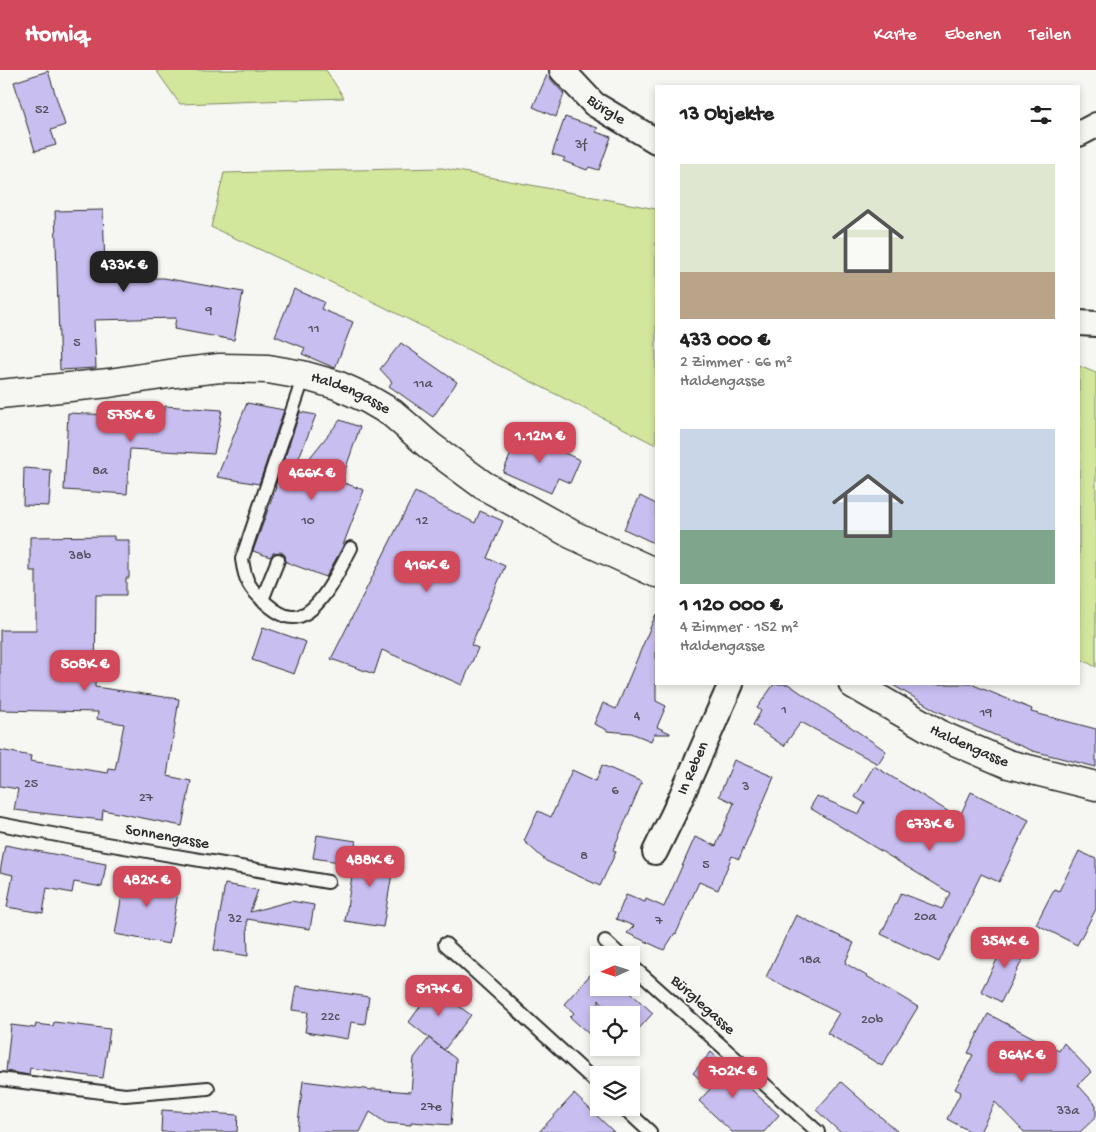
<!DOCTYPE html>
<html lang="de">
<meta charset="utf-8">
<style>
body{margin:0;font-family:"Gochi Hand",sans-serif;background:#f6f6f6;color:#222;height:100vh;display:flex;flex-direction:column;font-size:19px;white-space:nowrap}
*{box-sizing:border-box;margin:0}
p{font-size:16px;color:#767676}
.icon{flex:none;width:28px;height:28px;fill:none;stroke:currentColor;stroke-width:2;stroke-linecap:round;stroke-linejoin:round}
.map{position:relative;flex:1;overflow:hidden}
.details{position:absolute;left:655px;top:15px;width:425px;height:600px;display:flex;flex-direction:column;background:#fff;border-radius:0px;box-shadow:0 2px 8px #0003}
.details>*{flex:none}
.needle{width:32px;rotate:267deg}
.tools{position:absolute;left:590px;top:876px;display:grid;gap:10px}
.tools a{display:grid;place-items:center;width:50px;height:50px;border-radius:0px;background:#fff;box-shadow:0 2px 8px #0003;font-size:25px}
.price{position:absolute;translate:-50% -42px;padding:0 11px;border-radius:10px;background:#d1495b;color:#fff;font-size:16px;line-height:32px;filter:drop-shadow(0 1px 2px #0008)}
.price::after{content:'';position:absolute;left:50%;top:30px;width:15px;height:11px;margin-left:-8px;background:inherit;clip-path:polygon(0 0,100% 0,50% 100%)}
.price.on{background:#222;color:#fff}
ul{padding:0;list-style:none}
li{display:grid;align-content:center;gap:10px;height:265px;padding:0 25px}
li span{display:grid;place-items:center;height:155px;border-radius:0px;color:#555}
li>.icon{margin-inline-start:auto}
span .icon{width:90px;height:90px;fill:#fffc;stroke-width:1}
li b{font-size:21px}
h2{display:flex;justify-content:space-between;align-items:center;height:60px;padding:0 25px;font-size:21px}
header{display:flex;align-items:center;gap:30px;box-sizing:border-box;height:70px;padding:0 25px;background:#d1495b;color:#fff}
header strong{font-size:24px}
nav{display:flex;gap:28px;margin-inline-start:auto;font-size:18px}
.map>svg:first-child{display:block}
.green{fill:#d3e79c;stroke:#7f8964}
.building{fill:#c9bef0;stroke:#2b2b2b}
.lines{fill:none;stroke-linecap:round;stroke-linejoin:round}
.service-casing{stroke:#2b2b2b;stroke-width:16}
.minor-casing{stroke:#2b2b2b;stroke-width:28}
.tertiary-casing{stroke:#2b2b2b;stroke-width:31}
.service{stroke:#f6f6f2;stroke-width:12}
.minor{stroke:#f6f6f2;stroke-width:24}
.tertiary{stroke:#f6f6f2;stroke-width:28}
.labels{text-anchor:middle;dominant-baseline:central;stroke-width:4;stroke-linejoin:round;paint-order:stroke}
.number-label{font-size:14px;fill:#52505c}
.street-label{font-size:16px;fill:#2b2b2b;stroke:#f6f6f2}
</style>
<header>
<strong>Homiq</strong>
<nav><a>Karte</a><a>Ebenen</a><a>Teilen</a></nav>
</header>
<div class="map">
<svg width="1096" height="1062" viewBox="0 0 1096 1062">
<rect width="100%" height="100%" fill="#f6f6f2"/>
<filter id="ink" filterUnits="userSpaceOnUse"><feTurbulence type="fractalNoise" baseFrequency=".02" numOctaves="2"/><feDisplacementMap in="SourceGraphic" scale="10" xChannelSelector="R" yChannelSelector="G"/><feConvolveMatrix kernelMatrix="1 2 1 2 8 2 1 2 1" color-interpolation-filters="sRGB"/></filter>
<g filter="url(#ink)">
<path class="green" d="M156,0h170l18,28 -164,6z
M442,98l214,41v236l-278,-141 -167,-77 13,-54z
M1079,296l17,7v294l-17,-9z"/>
<path class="building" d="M48,1l17,54 -14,5 5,15 -21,6 -21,-69z
M547,5l17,19 -8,23 -23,-10z
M565,47l33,11 -2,4 15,5 -12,33 -10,-3 -2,3 -24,-9 2,-3 -13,-4z
M103,140l2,56 44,-1 1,13h14l79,14 -9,48 -60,-11 2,-11 -82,2 2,48 -36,2 -5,-159z
M294,219l30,13 -3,7 32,13 -18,46 -33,-14 3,-6 -30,-12z
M401,273l56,39 -24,35 -44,-31 3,-4 -12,-13z
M247,333l37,7 -25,74 -42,-7z
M165,336l57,4 -8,44 -84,-5 -3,45 -63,-4 4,-77 62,3 1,-7 34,2z
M300,342l16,3 -28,70 52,-65 20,7 -19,55 23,8 -22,58 -16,29 -40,-15 -1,-7 -4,-3 -8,1 -3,4 -17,-6 23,-64h-1z
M520,363l60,27 -10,23 -12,-5 -7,15 -48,-21z
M24,398l27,2 -2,36 -26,-1z
M415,422l60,31 5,-12 23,10 -16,37 18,8 -34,79 7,3 -16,37 -80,-35 -8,24 -43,-15z
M640,426l16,8v40l-32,-15z
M114,466v4h15v38h-3v17h-30l-1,92 84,12 -12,77 24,5 -9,45 -79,-16 -1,10 -88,-10 4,-21 -18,-3v-36l31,6 -1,5 78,12 1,-4 6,1 9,-46 -27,-5 1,-7 -98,-2v-80h36v-59h-6v-34z
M656,544v87l10,5 -9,21 13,6v1h-16l-3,7 -20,-8 -24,-2v-1l-13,-6 9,-21 13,6z
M263,557l43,15 -12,32 -42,-14z
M774,614h14l98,67 -8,13 -77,-42 -17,24 -31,-21 8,-14 -4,-3z
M891,614h80l61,25 -1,3 65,17v38l-63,-16 -96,-40z
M734,690l40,17 -35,82 -7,-3 -14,34 -19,-8 -23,52 -1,-1 -11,17 -37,-17 7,-7 -18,-7 10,-24 19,7 1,-3 18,8 31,-70 21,9 18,-43 -15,-7z
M602,695l40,17 -29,68 3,2 -16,34 -54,-25 -22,-20 14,-30 13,6 21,-47 24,11z
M874,696l85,52 12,-26 58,28 -30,62 -18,-8 -42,88 -58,-28 20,-41 41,16 8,-16 -140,-85 7,-12 42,18 6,-11 -10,-6z
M317,765l39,6 -4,23 -39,-6z
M5,775l101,19 -4,23 -28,-5 -2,11 -25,-5 -4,25 -36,-6 6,-32 -13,-3z
M356,780l39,6 -12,71 -38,-6z
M1079,781l17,8v50l-19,36 -41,-21 18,-35 5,2z
M126,802l54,10 -11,62 -54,-10z
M225,814l33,6 -8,22 41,-11 23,4 -4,24 -63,-10 1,37 -34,-6z
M796,845l58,28 -9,20 73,44 -36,59 -55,-33 12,-20 -73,-36z
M1009,866l20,11 -28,55 -20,-11z
M599,895v23h26l28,25 -18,20 -4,-4v-14h-15l-17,-15v43l-29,-26 4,-4 -10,-9z
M434,913l21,17 -2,2 18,13 -27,35 -35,-28 13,-18 -2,-2z
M296,916l73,11 -4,27 -14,-2 -3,17 -43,-7 3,-20 -16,-2z
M988,944l71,37 5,-8 27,29 -13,13 18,20v12l-16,15h-56l-29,-30 -15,30h-9l-24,-13 14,-27 -6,-3 18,-34 -5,-2z
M54,952l56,7 -7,49 -73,-10 -1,7 -23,-4 5,-46 24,3 1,-4 17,2z
M429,968l27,21 -5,66 -40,-3v3l-25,-2 -16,-11 -10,20h-63l6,-51 69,9v-1l39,3 3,-34z
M711,982l68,63 -15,17h-32l-33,-31 11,-12 -17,-16z
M841,1012l57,50h-58l-24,-22z
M574,1024l40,38h-75z
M162,1040l76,5 -1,17h-76z"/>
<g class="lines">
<defs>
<path id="service" d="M304,306l-62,183c3,23 8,30 25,45 7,6 18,14 27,13 25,-1 46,-49 57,-69
M262,530l16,-40
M0,754l83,16 245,42
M605,871l15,14
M445,874l154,141
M631,895l187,167
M0,1009l125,16 83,-7
M624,1038l26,24"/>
<g id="minor">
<path id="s1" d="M562,0l32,34 62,37"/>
<path d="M1079,64l17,-9"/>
<path d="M1079,253l17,1"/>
<path id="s2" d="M655,782l19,-39 57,-129"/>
</g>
<g id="tertiary">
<path id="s3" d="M0,324l109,-11 66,-10 45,-5 48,1 34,6 35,10 31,14 24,14 38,33 53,39 90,50 83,38"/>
<path id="s4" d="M853,614l90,52 65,28 88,22"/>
</g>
</defs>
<use href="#service" class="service-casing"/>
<use href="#minor" class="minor-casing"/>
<use href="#tertiary" class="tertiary-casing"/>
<use href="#service" class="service"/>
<use href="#minor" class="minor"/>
<use href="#tertiary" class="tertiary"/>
</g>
</g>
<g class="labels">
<g class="number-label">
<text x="42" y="40">52</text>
<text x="581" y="75">3f</text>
<text x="209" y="241">9</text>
<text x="314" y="259">11</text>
<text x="77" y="273">5</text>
<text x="423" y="314">11a</text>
<text x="100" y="401">8a</text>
<text x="308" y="451">10</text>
<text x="422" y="451">12</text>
<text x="80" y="486">38b</text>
<text x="784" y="640">1</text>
<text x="986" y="643">19</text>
<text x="637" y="646">4</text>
<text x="31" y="714">25</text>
<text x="746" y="717">3</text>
<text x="615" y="721">6</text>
<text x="146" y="728">27</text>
<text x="584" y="786">8</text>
<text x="706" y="795">5</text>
<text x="925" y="847">20a</text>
<text x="235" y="849">32</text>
<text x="659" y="851">7</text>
<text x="810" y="890">18a</text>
<text x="330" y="947">22c</text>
<text x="872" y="950">20b</text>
<text x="431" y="1037">27e</text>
<text x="1068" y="1041">33a</text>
</g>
<g class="street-label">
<text stroke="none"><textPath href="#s1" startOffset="60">Bürgle</textPath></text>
<text stroke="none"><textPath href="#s3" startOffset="356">Haldengasse</textPath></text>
<text stroke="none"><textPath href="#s4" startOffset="132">Haldengasse</textPath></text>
<text stroke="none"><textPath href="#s2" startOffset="92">In Reben</textPath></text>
<text transform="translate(167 768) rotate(10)">Sonnengasse</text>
<text transform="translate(702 936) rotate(42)">Bürglegasse</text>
</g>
</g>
</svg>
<div class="tools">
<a><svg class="needle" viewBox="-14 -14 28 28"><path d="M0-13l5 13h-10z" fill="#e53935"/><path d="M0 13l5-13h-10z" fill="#767676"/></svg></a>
<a><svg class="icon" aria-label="locate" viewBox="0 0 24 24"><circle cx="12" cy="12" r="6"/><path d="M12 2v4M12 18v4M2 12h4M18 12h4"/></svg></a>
<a><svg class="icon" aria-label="layers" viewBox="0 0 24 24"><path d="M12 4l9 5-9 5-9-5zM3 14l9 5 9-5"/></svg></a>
</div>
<b class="price on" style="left:124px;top:223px">433K €</b>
<b class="price" style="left:131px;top:373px">575K €</b>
<b class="price" style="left:540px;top:394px">1.12M €</b>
<b class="price" style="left:312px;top:431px">466K €</b>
<b class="price" style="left:427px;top:523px">416K €</b>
<b class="price" style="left:85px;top:622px">508K €</b>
<b class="price" style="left:930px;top:782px">673K €</b>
<b class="price" style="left:370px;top:818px">488K €</b>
<b class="price" style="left:147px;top:838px">482K €</b>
<b class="price" style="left:1005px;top:899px">354K €</b>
<b class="price" style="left:439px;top:947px">517K €</b>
<b class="price" style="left:1022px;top:1013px">864K €</b>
<b class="price" style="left:733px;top:1029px">702K €</b>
<section class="details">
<h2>13 Objekte<svg class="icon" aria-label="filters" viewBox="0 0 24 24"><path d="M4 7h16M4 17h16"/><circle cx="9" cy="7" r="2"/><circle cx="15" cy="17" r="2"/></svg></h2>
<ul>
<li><span style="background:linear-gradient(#dfe7d0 70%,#b9a48a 0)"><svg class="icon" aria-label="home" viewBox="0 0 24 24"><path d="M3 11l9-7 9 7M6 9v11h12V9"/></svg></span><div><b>433 000 €</b><p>2 Zimmer · 66 m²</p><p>Haldengasse</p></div></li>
<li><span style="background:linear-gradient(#c9d6e8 65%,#7fa58c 0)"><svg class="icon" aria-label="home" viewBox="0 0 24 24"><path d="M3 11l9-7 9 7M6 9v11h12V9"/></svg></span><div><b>1 120 000 €</b><p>4 Zimmer · 152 m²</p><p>Haldengasse</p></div></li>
</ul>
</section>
</div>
